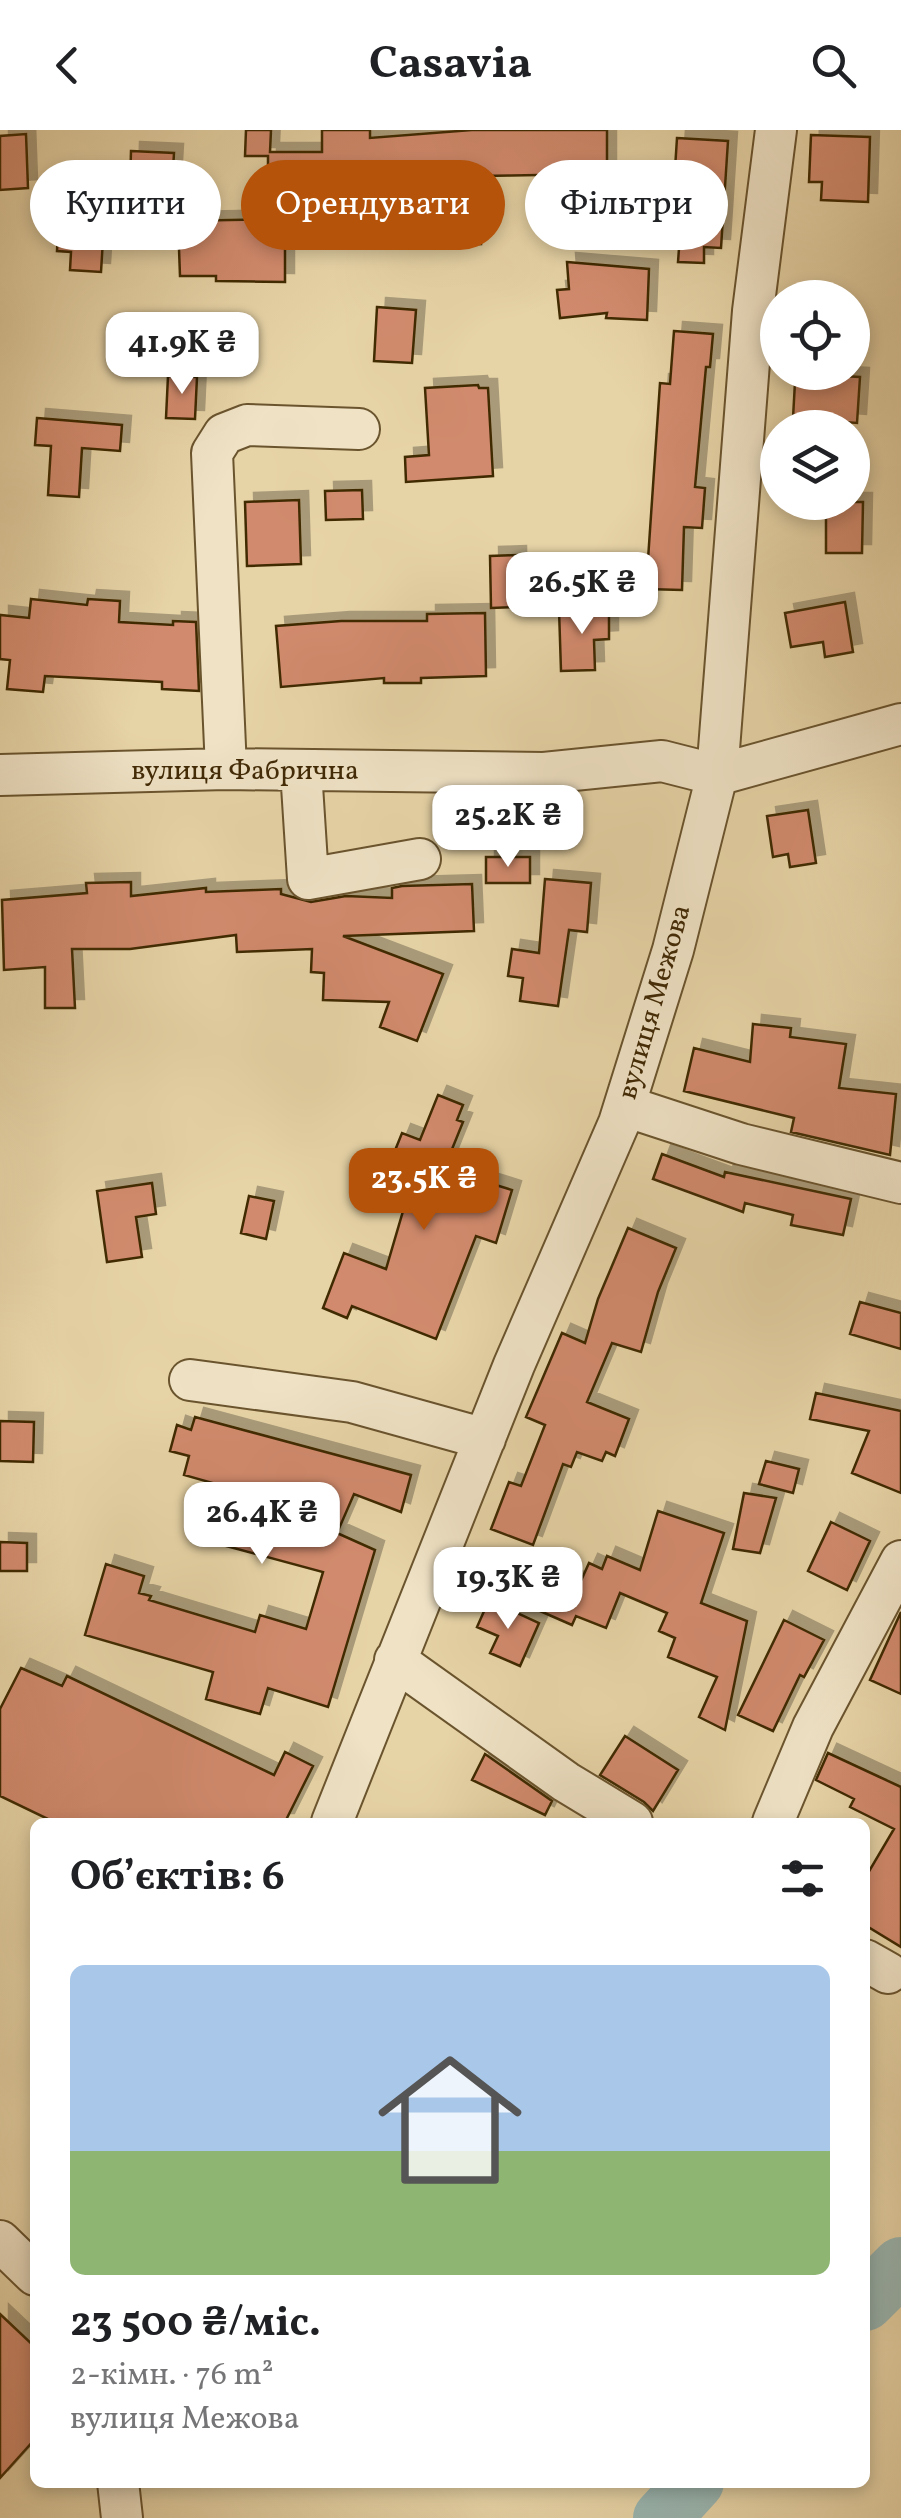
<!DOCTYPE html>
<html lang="uk">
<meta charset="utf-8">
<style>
body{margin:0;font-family:Vollkorn,serif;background:#f2f2f2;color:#202124;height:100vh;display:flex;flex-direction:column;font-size:38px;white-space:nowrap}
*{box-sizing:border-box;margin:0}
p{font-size:32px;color:#757577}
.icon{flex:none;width:55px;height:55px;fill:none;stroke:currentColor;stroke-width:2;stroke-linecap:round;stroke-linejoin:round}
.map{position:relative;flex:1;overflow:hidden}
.drawer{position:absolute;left:30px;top:1688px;width:840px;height:670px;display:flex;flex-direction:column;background:#fff;border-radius:15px;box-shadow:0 5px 15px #0003}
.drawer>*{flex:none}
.guide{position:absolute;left:30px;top:30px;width:842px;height:90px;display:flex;gap:20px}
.tools{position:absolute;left:760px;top:150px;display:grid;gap:20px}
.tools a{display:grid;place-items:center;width:110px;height:110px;border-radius:50%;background:#fff;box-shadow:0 5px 15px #0003;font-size:50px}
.price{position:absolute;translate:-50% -85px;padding:0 22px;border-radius:20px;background:#fff;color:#222;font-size:32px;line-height:65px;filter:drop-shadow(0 2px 5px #0008)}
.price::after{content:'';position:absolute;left:50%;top:60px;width:30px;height:22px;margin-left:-15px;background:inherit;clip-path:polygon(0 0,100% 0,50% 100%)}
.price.selected{background:#b45309;color:#fff}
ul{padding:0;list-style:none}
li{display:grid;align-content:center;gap:20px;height:530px;padding:0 40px}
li+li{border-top:2px solid #e0e0e0}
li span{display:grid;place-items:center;height:310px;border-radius:15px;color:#555}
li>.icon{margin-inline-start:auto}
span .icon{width:180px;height:180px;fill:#fffc;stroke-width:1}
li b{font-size:42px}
h2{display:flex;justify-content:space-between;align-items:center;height:120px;padding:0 40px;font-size:42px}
.pill{padding:0 35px;border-radius:45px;background:#fff;box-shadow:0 5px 15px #0003;font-size:35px;line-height:90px}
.pill.selected{background:#b45309;color:#fff}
header{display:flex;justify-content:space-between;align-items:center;height:130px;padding:0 40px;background:#fff;font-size:45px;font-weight:700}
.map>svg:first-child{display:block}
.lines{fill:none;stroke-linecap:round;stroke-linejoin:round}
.river{stroke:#9ab6b1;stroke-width:58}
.building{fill:#d18a6d;stroke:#412a06;stroke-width:2.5;filter:url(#shadow)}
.minor-casing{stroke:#6a542e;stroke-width:44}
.minor{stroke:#efe2c5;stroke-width:40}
.labels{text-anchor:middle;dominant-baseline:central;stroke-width:8;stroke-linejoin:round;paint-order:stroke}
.street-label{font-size:28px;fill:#412a06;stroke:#efe2c5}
</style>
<header><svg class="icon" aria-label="back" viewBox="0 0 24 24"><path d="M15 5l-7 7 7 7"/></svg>Casavia<svg class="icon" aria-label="search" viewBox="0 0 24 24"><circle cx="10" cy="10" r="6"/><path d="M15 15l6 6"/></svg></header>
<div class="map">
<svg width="901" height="2388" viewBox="0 0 901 2388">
<defs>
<filter id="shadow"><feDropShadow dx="9" dy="-9" stdDeviation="0" flood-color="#0004"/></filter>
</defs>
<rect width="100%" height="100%" fill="#e6d3a6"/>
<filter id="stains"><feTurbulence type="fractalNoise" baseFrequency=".002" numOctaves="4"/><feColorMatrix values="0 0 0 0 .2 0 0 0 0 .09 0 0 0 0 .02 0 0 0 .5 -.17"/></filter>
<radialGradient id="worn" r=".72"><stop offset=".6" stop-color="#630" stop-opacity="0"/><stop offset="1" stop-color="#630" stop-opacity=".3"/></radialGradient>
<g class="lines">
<path class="river" d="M865,2172l36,-36
M662,2388l33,-36"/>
</g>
<path class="building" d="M246,0h25l-1,22h52v-22h48v8l102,-8h135v39l-14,1v4l-111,2 2,21 -5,1 2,46 -27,1 -2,-45 -21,1 -1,-17 -61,5v15h-101v-48h-23z
M26,4l2,54 -28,2v-54z
M811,5l59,2 -2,65 -47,-2 1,-18h-13z
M677,8l51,3 -7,107 -17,-1v16l-26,-1 7,-93h-10z
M131,21l43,2 -2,34 -42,-1z
M60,58l46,3 -5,81 -31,-2 1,-18 -14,-1z
M285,89v63l-69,-1v-5h-36l-2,-55z
M567,132l82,7 -2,51 -41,-2 1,-5 -47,5 -3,-28 12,-1z
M377,177l39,3 -4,53 -38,-2z
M674,201l39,3 -3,33h-4l-11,120 10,1 -3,40 -18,-1 -2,63 -36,-1 14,-206 10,1z
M821,245l39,2 -3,46 -64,-5 2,-36 26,2z
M168,246l29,1 -2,42 -29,-1z
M478,255l1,3h9l5,88 -87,6 -1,-25 24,-2 -4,-67z
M37,288l85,7 -2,26 -38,-3 -3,49 -31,-2 3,-49 -16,-1z
M362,360l1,29 -37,1 -1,-29z
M299,370l2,64 -54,2 -2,-64z
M826,372h37l-1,51h-36z
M517,425l1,52 -27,1 -1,-52z
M31,469l56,6 1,-6 32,2 -1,21 54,3v-4l23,1 3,69 -37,-2v-7l-117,-6 -2,16 -36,-3 3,-29 -10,-1v-44l29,3z
M845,472l8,50 -28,5 -2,-15 -32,5 -6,-34z
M609,478v31l-15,1 1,30 -34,1 -2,-62z
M485,483l1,63 -65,2v5h-37v-5l-103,9 -5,-61 65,-5h86v-7z
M808,680l8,53 -26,4 -2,-13 -15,3 -6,-41z
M486,727h44v26h-44z
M545,749l46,4 -4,49 -18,-2 -11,76 -38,-5 3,-23 -15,-2 4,-27 27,4z
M131,752v14l75,-8v4l75,-3v5l30,8 35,-6 46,2v-10l10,-2 70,-2 2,47 -131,5 100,38 -26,67 -37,-14 9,-25 -66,-2 1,-27 -13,-1 1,-23 -75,3 -1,-17 -106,14h-58l3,59h-30v-41l-41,3 -2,-70 85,-7 -1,-10z
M753,894l38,4 -1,9 56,7 -7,44 57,6 -6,61 -99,-23 3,-14 -110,-27 10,-43 56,14z
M438,965l25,10 -6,15 6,2 -19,47 68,21 -16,53 -20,-7 -40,103 -84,-33 -5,12 -24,-10 21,-55 42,16 22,-75 -18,-5 6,-23 -6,-3 12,-30 18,7z
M662,1024l62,23 1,-5 126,27 -8,36 -52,-10 2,-10 -48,-12 -2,9 -90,-33z
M152,1053l4,31 -20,3 6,40 -35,5 -10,-71z
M249,1066l25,5 -8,38 -25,-6z
M628,1098l48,20 -18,44 -17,60 -29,-9 -25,59 42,17 -14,37 -9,-4 -4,9 -25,-9 -6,15 -8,-3 -30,81 -42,-16 18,-47 12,4 24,-61 -19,-8 36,-84 23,10 13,-44z
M860,1172l41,11v36l-51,-15z
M816,1263l85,18v82l-49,-20 17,-42 -59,-12z
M195,1287l216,58 -10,37 -47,-18 -17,39 38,17 -47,157 -60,-19 -8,26 -54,-15 7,-27 -128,-37 21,-71 38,12 -5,17 12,3 -2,4 106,32 5,-17 46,14 17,-57 -104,-28 15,-55 -50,-14 5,-19 -19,-5 7,-26 14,5z
M0,1291l34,1 -1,40 -33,-1z
M766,1331l33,8 -6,24 -34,-9z
M744,1363l32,5 -16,55 -27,-4z
M658,1381l66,22 -23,70 46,18 -22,109 -26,-13 18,-40 -49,-20 7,-19 -16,-7 8,-18 -47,-20 -14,35 -30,-12 -4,9 -32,-14 15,-38 25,10 9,-20 13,6 5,-13 33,14z
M831,1392l39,19 -23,49 -39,-19z
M0,1412l27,1v28h-27z
M489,1470l50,23 -19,43 -30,-13 8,-17 -21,-9z
M901,1482v82l-31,-14z
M784,1490l40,20 -20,37 -4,-2 -27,56 -35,-16z
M21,1538l41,18 5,-10 207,99 11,-23 28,14 -28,56h-231l-54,-26v-87z
M625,1606l53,34 -25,41 -9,-9 -44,-27z
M828,1623l73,34v160l-36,-22v-47l29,-49 -44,-22 4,-8 -38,-19z
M485,1624l67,47 -7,14 -73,-35z
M0,2184l35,33v92l-35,39z"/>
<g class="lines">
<defs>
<path id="minor" d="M226,639l-14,-316 12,-19 23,-9 112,4
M301,640l7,109 112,-20
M0,645l226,-6 318,4 118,-12 55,14 184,-51
M625,976l116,38 160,39
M190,1250l162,22 133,37
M395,1530l171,122 66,40
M332,1692l182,-457 105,-242 54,-173 44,-175 36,-464 23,-181
M773,1692l40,-95 88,-166
M865,1830l23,13
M0,2111l35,34
M118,2352l4,36"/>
</defs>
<use href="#minor" class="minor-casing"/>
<use href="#minor" class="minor"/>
</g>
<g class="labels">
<g class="street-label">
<text x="245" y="641">вулиця Фабрична</text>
<text transform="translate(655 872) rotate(-74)">вулиця Межова</text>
</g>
</g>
<rect width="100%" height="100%" filter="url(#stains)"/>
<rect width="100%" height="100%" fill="url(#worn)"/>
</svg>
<div class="tools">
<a><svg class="icon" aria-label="locate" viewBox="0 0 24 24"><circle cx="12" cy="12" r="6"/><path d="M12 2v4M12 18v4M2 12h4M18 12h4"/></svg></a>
<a><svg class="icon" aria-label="layers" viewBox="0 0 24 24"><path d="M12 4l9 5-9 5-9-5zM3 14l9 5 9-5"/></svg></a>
</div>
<b class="price" style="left:182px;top:267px">41.9K ₴</b>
<b class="price" style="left:582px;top:507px">26.5K ₴</b>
<b class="price" style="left:508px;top:740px">25.2K ₴</b>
<b class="price selected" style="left:424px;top:1103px">23.5K ₴</b>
<b class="price" style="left:262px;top:1437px">26.4K ₴</b>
<b class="price" style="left:508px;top:1502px">19.3K ₴</b>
<div class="guide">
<a class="pill">Купити</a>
<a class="pill selected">Орендувати</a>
<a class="pill">Фільтри</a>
</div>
<section class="drawer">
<h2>Об’єктів: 6<svg class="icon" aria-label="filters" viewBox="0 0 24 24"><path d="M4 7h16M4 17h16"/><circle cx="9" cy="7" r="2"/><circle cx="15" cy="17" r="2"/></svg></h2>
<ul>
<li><span style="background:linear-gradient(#a9c7e8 60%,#8fb573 0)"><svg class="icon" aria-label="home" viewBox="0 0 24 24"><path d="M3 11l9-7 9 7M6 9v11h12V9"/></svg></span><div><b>23 500 ₴/міс.</b><p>2-кімн. · 76 m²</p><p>вулиця Межова</p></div></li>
</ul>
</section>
</div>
